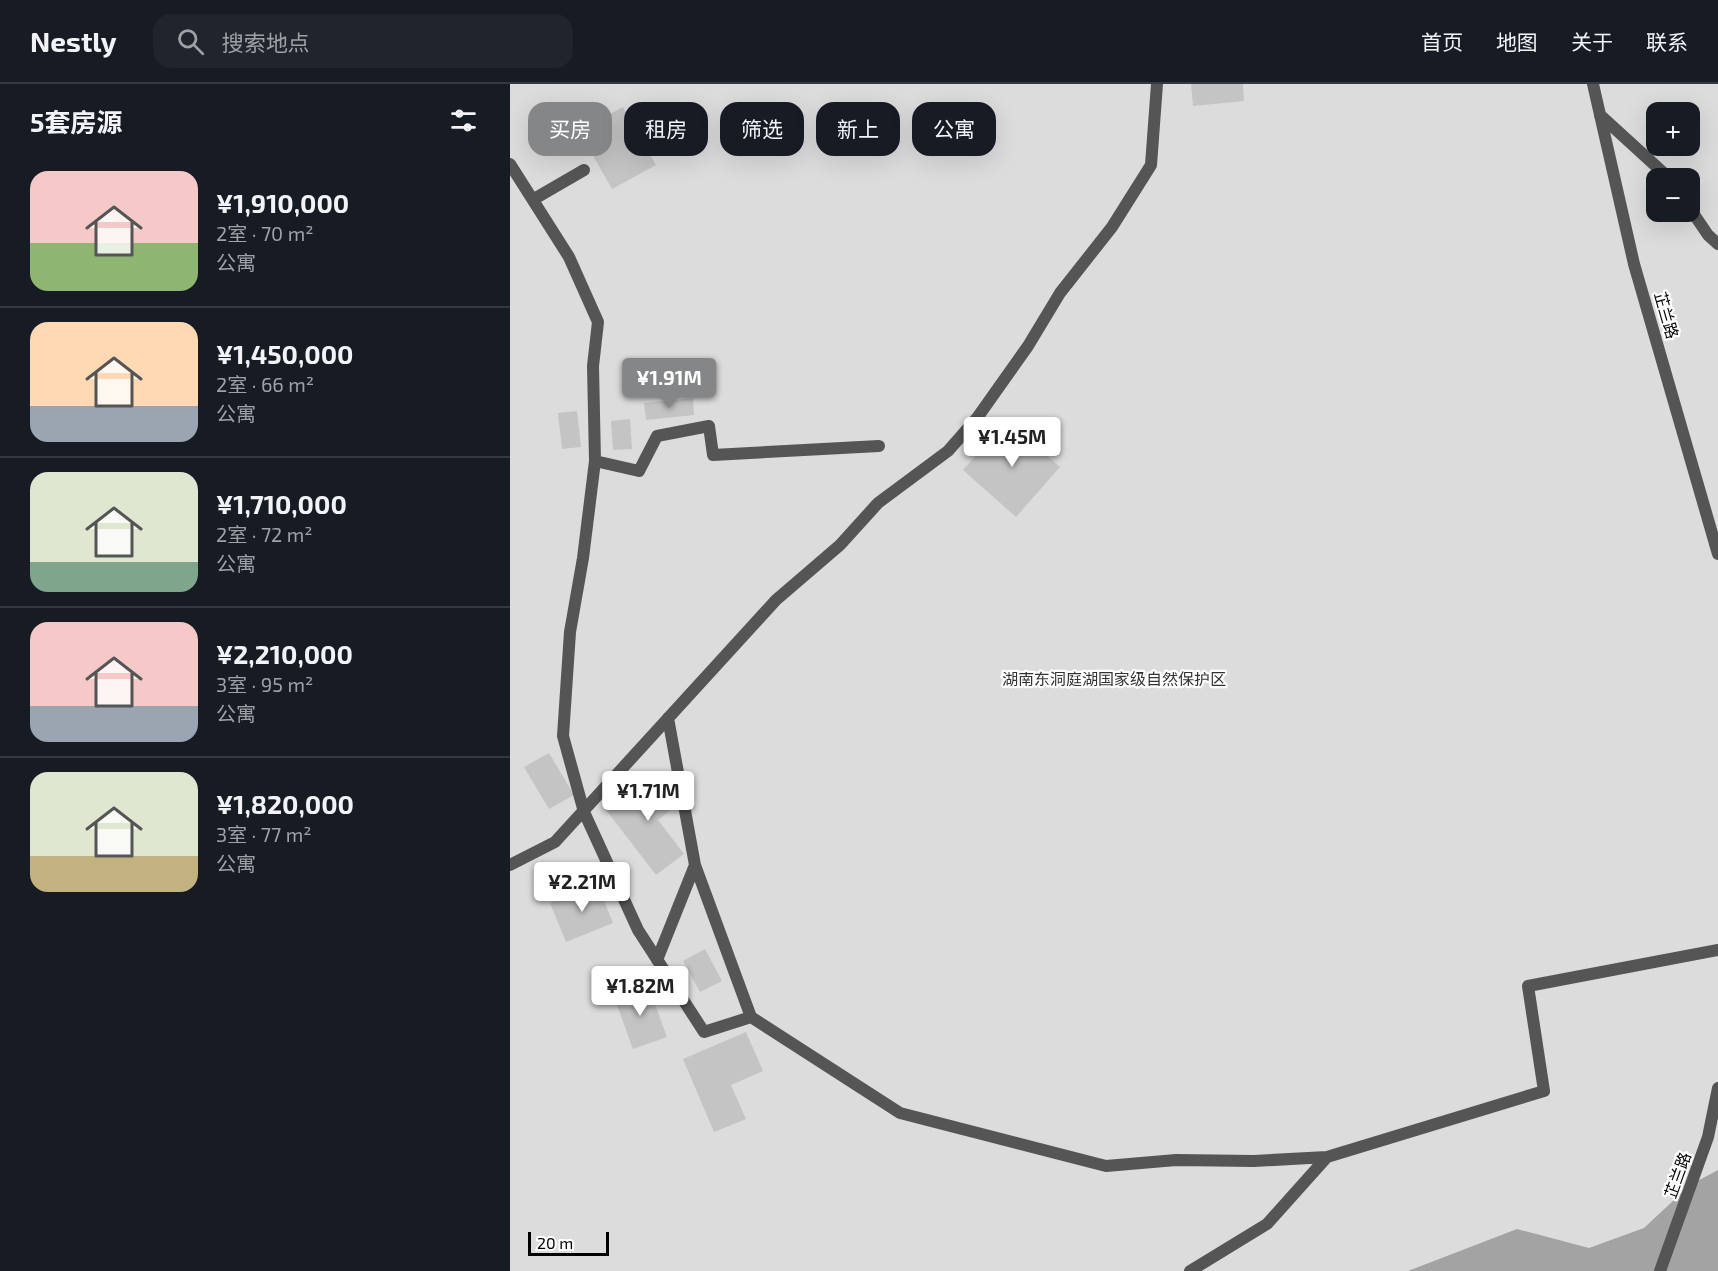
<!DOCTYPE html>
<html lang="zh">
<meta charset="utf-8">
<style>
body{margin:0;font-family:"Exo 2","Noto Sans SC",sans-serif;background:#20242c;color:#f1f3f6;height:100vh;display:flex;flex-direction:column;font-size:22px;white-space:nowrap}
*{box-sizing:border-box;margin:0}
p{font-size:20px;color:#9ea1a6}
.icon{flex:none;width:33px;height:33px;fill:none;stroke:currentColor;stroke-width:2;stroke-linecap:round;stroke-linejoin:round}
.map{position:relative;flex:1;overflow:hidden}
.details{display:flex;flex-direction:column;background:#171b24;width:510px}
.details>*{flex:none}
.hud{position:absolute;left:18px;top:18px;width:570px;height:54px;display:flex;gap:12px}
.fabs{position:absolute;left:1136px;top:18px;display:grid;gap:12px}
.fabs a{display:grid;place-items:center;width:54px;height:54px;border-radius:12px;background:#171b24;box-shadow:0 6px 24px #0002;font-size:30px}
.scale{position:absolute;left:18px;bottom:15px;width:81px;box-sizing:border-box;padding-left:6px;border:3px solid #000;border-top:0;font-size:16px;line-height:21px;white-space:nowrap;color:#000;-webkit-text-stroke:4px #fff;paint-order:stroke}
.price{position:absolute;translate:-50% -51px;padding:0 14px;border-radius:6px;background:#fff;color:#222;font-size:20px;line-height:39px;filter:drop-shadow(0 2px 3px #0008)}
.price::after{content:'';position:absolute;left:50%;top:36px;width:18px;height:14px;margin-left:-9px;background:inherit;clip-path:polygon(0 0,100% 0,50% 100%)}
.price.current{background:#858687;color:#fff}
ul{padding:0;list-style:none}
li{display:flex;align-items:center;gap:18px;height:150px;padding:0 30px}
li+li{border-top:2px solid #363941}
li span{display:grid;place-items:center;flex:none;width:168px;height:120px;border-radius:18px;color:#555}
li>.icon{margin-inline-start:auto}
span .icon{width:72px;height:72px;fill:#fffc;stroke-width:1}
li b{font-size:26px}
h2{display:flex;justify-content:space-between;align-items:center;height:72px;padding:0 30px;font-size:26px}
.tag{padding:0 21px;border-radius:18px;background:#171b24;box-shadow:0 6px 24px #0002;font-size:21px;line-height:54px}
.tag.current{background:#858687;color:#fff}
header{display:flex;align-items:center;gap:36px;box-sizing:border-box;height:84px;padding:0 30px;background:#171b24;border-bottom:2px solid #363941}
header strong{font-size:28px}
nav{display:flex;gap:33px;margin-inline-start:auto;font-size:21px}
.search{width:420px;height:54px;background:#20242c;display:flex;align-items:center;gap:15px;box-sizing:border-box;padding:0 21px;border-radius:18px;color:#9ea1a6;font-size:22px}
main{display:flex;flex:1;min-height:0}
.map>svg:first-child{display:block}
.green{fill:#dcdcdc;fill-rule:evenodd}
.water{fill:#a3a3a3}
.building{fill:#c4c4c4}
.lines{fill:none;stroke-linecap:round;stroke-linejoin:round}
.minor{stroke:#555;stroke-width:12}
.tertiary{stroke:#555;stroke-width:12}
.labels{text-anchor:middle;dominant-baseline:central;stroke-width:4.5;stroke-linejoin:round;paint-order:stroke}
.street-label{font-size:16px;fill:#000;stroke:#fff}
.park-label{font-size:16px;fill:#333;stroke:#fff}
</style>
<header>
<strong>Nestly</strong>
<div class="search"><svg class="icon" aria-label="search" viewBox="0 0 24 24"><circle cx="10" cy="10" r="6"/><path d="M15 15l6 6"/></svg>搜索地点</div>
<nav><a>首页</a><a>地图</a><a>关于</a><a>联系</a></nav>
</header>
<main>
<section class="details">
<h2>5套房源<svg class="icon" aria-label="filters" viewBox="0 0 24 24"><path d="M4 7h16M4 17h16"/><circle cx="9" cy="7" r="2"/><circle cx="15" cy="17" r="2"/></svg></h2>
<ul>
<li><span style="background:linear-gradient(#f6c9c9 60%,#8fb573 0)"><svg class="icon" aria-label="home" viewBox="0 0 24 24"><path d="M3 11l9-7 9 7M6 9v11h12V9"/></svg></span><div><b>¥1,910,000</b><p>2室 · 70 m²</p><p>公寓</p></div></li>
<li><span style="background:linear-gradient(#ffd9b3 70%,#9aa5b1 0)"><svg class="icon" aria-label="home" viewBox="0 0 24 24"><path d="M3 11l9-7 9 7M6 9v11h12V9"/></svg></span><div><b>¥1,450,000</b><p>2室 · 66 m²</p><p>公寓</p></div></li>
<li><span style="background:linear-gradient(#dfe7d0 75%,#7fa58c 0)"><svg class="icon" aria-label="home" viewBox="0 0 24 24"><path d="M3 11l9-7 9 7M6 9v11h12V9"/></svg></span><div><b>¥1,710,000</b><p>2室 · 72 m²</p><p>公寓</p></div></li>
<li><span style="background:linear-gradient(#f6c9c9 70%,#9aa5b1 0)"><svg class="icon" aria-label="home" viewBox="0 0 24 24"><path d="M3 11l9-7 9 7M6 9v11h12V9"/></svg></span><div><b>¥2,210,000</b><p>3室 · 95 m²</p><p>公寓</p></div></li>
<li><span style="background:linear-gradient(#dfe7d0 70%,#c2b280 0)"><svg class="icon" aria-label="home" viewBox="0 0 24 24"><path d="M3 11l9-7 9 7M6 9v11h12V9"/></svg></span><div><b>¥1,820,000</b><p>3室 · 77 m²</p><p>公寓</p></div></li>
</ul>
</section>
<div class="map">
<svg width="1208" height="1187" viewBox="0 0 1208 1187">
<rect width="100%" height="100%" fill="#fff"/>
<path class="green" d="M0,0h1208v1187h-1208zM1146,28h33v34h-33zM1146,94h33v34h-33z"/>
<path class="water" d="M1208,1086v101h-310l109,-42 72,19 55,-20 46,-43z"/>
<path class="building" d="M681,0h52l1,17 -51,5z
M113,23l33,58 -44,24 -33,-58z
M183,314l1,17 -48,5 -2,-17z
M67,327l4,36 -19,2 -4,-36z
M120,335l2,30 -19,1 -2,-29z
M497,336l53,47 -44,50 -53,-47z
M39,669l25,42 -25,14 -25,-42z
M145,688l24,31 -21,17 26,34 -28,21 -50,-65z
M87,799l16,40 -47,19 -16,-39z
M195,865l17,32 -22,11 -17,-31z
M138,901l19,52 -34,12 -19,-52z
M236,948l17,39 -32,14 15,34 -32,13 -31,-73z"/>
<g class="lines">
<path class="minor" d="M1090,31l69,63
M0,80l59,93 29,65 -5,44 2,95 -12,97 -13,74 -7,104 21,76 54,118 66,102 47,-15 149,96 206,53 70,-6 78,1 73,-4 217,-66 -16,-105 190,-36
M24,115l50,-29
M1179,123l19,28 10,9
M85,377l44,10 18,-35 52,-10 4,29 166,-9
M158,634l27,147 56,152
M0,781l45,-23 221,-242 64,-55 38,-42 70,-52 29,-33 51,-72 32,-53 52,-66 39,-62 6,-81
M147,876l38,-95
M680,1187l77,-47 60,-67"/>
<path class="tertiary" d="M1083,0l41,180 84,290
M1150,1187l48,-134 10,-49"/>
</g>
<g class="labels">
<g class="street-label">
<text transform="translate(1157 231) rotate(74)">芷兰路</text>
<text transform="translate(1167 1091) rotate(-70)">芷兰路</text>
</g>
<g class="park-label">
<text x="604" y="594">湖南东洞庭湖国家级自然保护区</text>
</g>
</g>
</svg>
<div class="fabs">
<a>+</a>
<a>−</a>
</div>
<div class="scale">20 m</div>
<b class="price current" style="left:159px;top:325px">¥1.91M</b>
<b class="price" style="left:502px;top:384px">¥1.45M</b>
<b class="price" style="left:138px;top:738px">¥1.71M</b>
<b class="price" style="left:72px;top:829px">¥2.21M</b>
<b class="price" style="left:130px;top:933px">¥1.82M</b>
<div class="hud">
<a class="tag current">买房</a>
<a class="tag">租房</a>
<a class="tag">筛选</a>
<a class="tag">新上</a>
<a class="tag">公寓</a>
</div>
</div>
</main>
